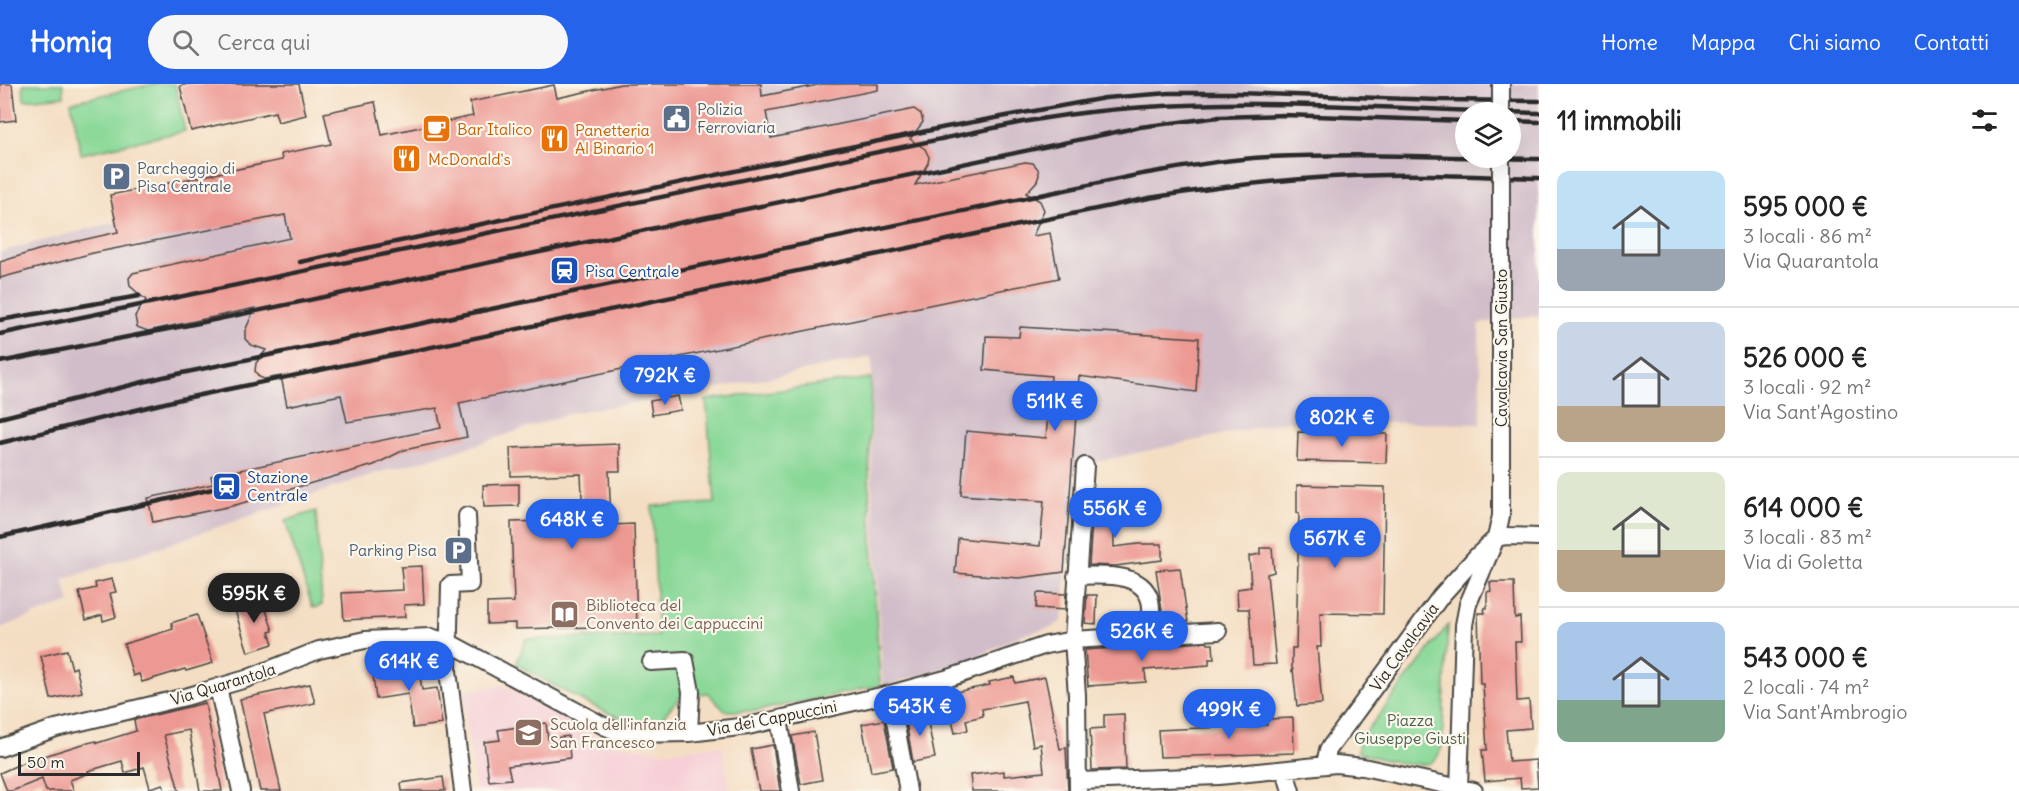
<!DOCTYPE html>
<html lang="it">
<meta charset="utf-8">
<style>
body{margin:0;font-family:Delius,sans-serif;background:#f6f6f6;color:#222;height:100vh;display:flex;flex-direction:column;font-size:22px;white-space:nowrap}
*{box-sizing:border-box;margin:0}
p{font-size:20px;color:#767676}
.icon{flex:none;width:33px;height:33px;fill:none;stroke:currentColor;stroke-width:2;stroke-linecap:round;stroke-linejoin:round}
.map{position:relative;flex:1;overflow:hidden}
.sheet{display:flex;flex-direction:column;background:#fff;width:480px}
.sheet>*{flex:none}
.buttons{position:absolute;left:1455px;top:18px;display:grid;gap:12px}
.buttons a{display:grid;place-items:center;width:66px;height:66px;border-radius:50%;background:#fff;box-shadow:0 6px 24px #0002;font-size:30px}
.scale{position:absolute;left:18px;bottom:15px;width:122px;box-sizing:border-box;padding-left:6px;border:3px solid #2b2b2b;border-top:0;font-size:16px;line-height:21px;white-space:nowrap;color:#2b2b2b;-webkit-text-stroke:4px #fbf7ec;paint-order:stroke}
.price{position:absolute;translate:-50% -51px;padding:0 14px;border-radius:21px;background:#2563eb;color:#fff;font-size:20px;line-height:39px;filter:drop-shadow(0 2px 3px #0008)}
.price::after{content:'';position:absolute;left:50%;top:36px;width:18px;height:14px;margin-left:-9px;background:inherit;clip-path:polygon(0 0,100% 0,50% 100%)}
.price.active{background:#222;color:#fff}
ul{padding:0;list-style:none}
li{display:flex;align-items:center;gap:18px;height:150px;padding:0 18px}
li+li{border-top:2px solid #e0e0e0}
li span{display:grid;place-items:center;flex:none;width:168px;height:120px;border-radius:12px;color:#555}
li>.icon{margin-inline-start:auto}
span .icon{width:72px;height:72px;fill:#fffc;stroke-width:1}
li b{font-size:26px}
h2{display:flex;justify-content:space-between;align-items:center;height:72px;padding:0 18px;font-size:26px}
header{display:flex;align-items:center;gap:36px;box-sizing:border-box;height:84px;padding:0 30px;background:#2563eb;color:#fff}
header strong{font-size:28px}
nav{display:flex;gap:33px;margin-inline-start:auto;font-size:21px}
.search{width:420px;height:54px;background:#f6f6f6;display:flex;align-items:center;gap:15px;box-sizing:border-box;padding:0 21px;border-radius:33px;color:#767676;font-size:22px}
main{display:flex;flex:1;min-height:0}
.map>svg:first-child{display:block}
.built{fill:#f6cfd7}
.industrial{fill:#d1bdc9;fill-rule:evenodd}
.green{fill:#89d897;stroke:#5a8261;stroke-width:1.5}
.building{fill:#ed9993}
.lines{fill:none;stroke-linecap:round;stroke-linejoin:round}
.minor-casing{stroke:#494642;stroke-width:20}
.minor{stroke:#fff;stroke-width:16}
.rail{stroke:#2b2b2b;stroke-width:4.5}
.minor-bridge-casing{stroke:#494642;stroke-width:20;stroke-linecap:butt}
.minor-bridge{stroke:#fff;stroke-width:16}
.labels{text-anchor:middle;dominant-baseline:central;stroke-width:4.5;stroke-linejoin:round;paint-order:stroke}
.service-label{font-size:16px;fill:#4e5e75;stroke:#fbf7ec;text-anchor:start}
.food-label{font-size:16px;fill:#c56008;stroke:#fbf7ec;text-anchor:start}
.transit-label{font-size:16px;fill:#164399;stroke:#fbf7ec;text-anchor:start}
.street-label{font-size:16px;fill:#2b2b2b;stroke:#fbf7ec}
.education-label{font-size:16px;fill:#785e54;stroke:#fbf7ec;text-anchor:start}
.park-label{font-size:16px;fill:#475f4b;stroke:#fbf7ec}
</style>
<header>
<strong>Homiq</strong>
<div class="search"><svg class="icon" aria-label="search" viewBox="0 0 24 24"><circle cx="10" cy="10" r="6"/><path d="M15 15l6 6"/></svg>Cerca qui</div>
<nav><a>Home</a><a>Mappa</a><a>Chi siamo</a><a>Contatti</a></nav>
</header>
<main>
<div class="map">
<svg width="1539" height="707" viewBox="0 0 1539 707">
<rect width="100%" height="100%" fill="#fbf7ec"/>
<filter id="ink" filterUnits="userSpaceOnUse"><feTurbulence type="fractalNoise" baseFrequency=".0167" numOctaves="2"/><feDisplacementMap in="SourceGraphic" scale="12" xChannelSelector="R" yChannelSelector="G"/><feConvolveMatrix kernelMatrix="1 2 1 2 8 2 1 2 1" color-interpolation-filters="sRGB"/></filter>
<filter id="wash" filterUnits="userSpaceOnUse"><feTurbulence type="fractalNoise" baseFrequency=".008" numOctaves="4" result="noise"/><feDisplacementMap in="SourceGraphic" scale="24" xChannelSelector="R" yChannelSelector="G"/><feGaussianBlur stdDeviation="1.35" result="paint"/><feColorMatrix in="noise" values="0 0 0 0 0 0 0 0 0 0 0 0 0 0 0 0 0 1.4 0 .05"/><feComposite in="paint" operator="in"/></filter>
<g filter="url(#wash)">
<rect width="100%" height="100%" fill="#f4dec3"/>
<path class="built" d="M504,601l104,58 59,9 55,-7 8,46h-254l-14,-100z"/>
<path class="industrial" d="M706,0h833v233l-10,-1 -50,8 2,100 -194,-3 -211,45 -14,155 -9,6 -32,8 -50,25 -88,27 -11,-197v-133l-194,39 -104,16 -123,41 -81,22 -307,105 7,22 -70,26v-376l95,-25 185,-37zM1466,28h44v46h-44z"/>
<path class="green" d="M23,0h40l1,12 -40,4z
M153,0h22l10,47 -104,23 -10,-52z
M871,294l-2,111 11,197 -125,25h-30l-17,-18c-9,1 -25,2 -31,8 -8,6 -13,19 -23,22 -28,8 -111,-45 -138,-59l10,-25 132,-3 -6,-130 63,-3 -9,-103z
M316,427l6,94 -7,3 -3,-2 -27,-85z
M1448,541l-6,121c-2,6 -4,12 -10,16 -12,8 -60,-5 -74,-10l1,-11z"/>
<g id="blocks">
<path class="building" d="M0,0h12l4,36 -16,2z
M188,0h111l7,31 -28,7 -3,-10 -84,19 -11,-45z
M621,0h140l1,12 61,-12h55v6l-112,22 5,26 143,-29 7,5 2,8 -13,17 15,10 4,8 -1,6 -13,22 110,-23 8,1 5,6 1,6 -2,6 -11,12 14,8 4,9 -11,26 17,-3 9,45 -600,125 8,34 -63,13 -30,15 -142,41 -79,16 -5,-24 65,-14 -2,-8 230,-48 -4,-20 -90,14 -6,-27 -54,11 -6,-30 -17,3 -5,-2 -4,-6 1,-8 10,-13 -15,-5 -6,-6v-8l10,-23 -107,23 -11,-4 -2,-11 11,-16 -16,-14 -1,-8 4,-5 157,-35 -5,-23 -192,38 -93,25v-16l38,-12 80,-18 -8,-37 172,-35 -1,-6 50,-10 -7,-31 51,-11 7,33 91,-19 -3,-14 84,-17 3,13z
M1020,243l179,11 -3,54 -117,-16 -15,196 -45,6 -64,-5 3,-35 82,8 4,-45 -83,-6 5,-64 80,7 5,-62 -67,-6 2,-34 33,1z
M678,312l3,14 -29,5 -2,-14z
M1298,348l89,2 -1,29 -89,-2z
M619,360l1,27h-11l2,54 23,-1 3,102 -122,3v-6l-28,1v-21l27,-1 -3,-80 72,-2 -2,-46 -70,2 -1,-28z
M519,400v22l-35,1 -1,-22z
M1297,401l88,2 -2,127 -63,-1 1,34h-4l5,57 -25,2 -4,-36 -1,1v-23h4l3,-135h-2z
M1113,407l1,56 24,-3h24v16l-47,6 -26,-1 5,-73z
M1260,464h12l2,24 -7,2 9,90 -23,1 -4,-56h-11l-1,-20 14,-2 -2,-31 11,-2z
M422,482l2,38 -20,1 1,12 -61,3 -2,-27 61,-3 -2,-23z
M1180,484l8,54 -24,2 -8,-54z
M112,495l4,13 -6,1 6,24 -13,4 -1,-6 -16,5 -7,-28 17,-4 -1,-5z
M1490,498h24l1,36 5,-1 1,25h-6l2,59 12,-1 2,28 -25,2 3,32 27,-2 2,27 -17,1 -1,-10 -35,3 -3,-31h5l-4,-66h-3l-2,-71h7l-1,-5h3v-16l4,-1z
M1037,509l29,1 -1,16 -29,-2z
M1087,511h10l-1,29 -11,-1z
M258,512l4,15 4,-1 7,21 -4,1 4,12 -25,8 -15,-48z
M197,531l16,48 -27,8 -1,-2 -43,13 -3,-8 -6,2 -9,-32 49,-15 -2,-6z
M1207,558l1,2h5l1,15h-5v6l-64,5 1,12 -58,4 -3,-36z
M67,566l5,19 4,-2 6,25 -31,7 -10,-43z
M418,578l4,28 15,-2 5,36 -29,4 -5,-34 -32,5 -4,-31z
M1014,593l1,6 30,-6 15,72 6,-1 2,43h-96l-2,-16 34,-4v5l40,-4 -3,-28 -8,2 -8,-45 -43,8 1,7 -17,4 2,10 -13,3 -9,-39 44,-9 -1,-3z
M310,600l5,19 -51,11 17,77h-21l-20,-92z
M205,619l17,88h-22l-11,-61 -25,5 15,56h-14l-2,-7 -13,4 -6,-21 -19,6 -3,-12 -34,10 1,2 -19,7 4,11h-28l-4,-12 -30,12h-5l-7,-18 22,-10 57,-18 17,-4 1,2 39,-12 -2,-11z
M926,628l9,46 -22,4 -8,-46z
M1124,630l2,55 -34,1 -2,-41 14,-1v-13z
M1293,634l1,35 -134,4 -2,-27 109,-5v-6z
M884,636l9,48 -22,4 -9,-48z
M546,639l2,16 20,-3 2,22 -62,8 3,13 -22,2 -5,-39 16,-2 -2,-10z
M814,648l8,48 -21,4 -9,-48z
M773,661l7,46h-21l-8,-42z
M443,693l2,14h-43l-1,-8z"/>
</g>
</g>
<g filter="url(#ink)">
<use href="#blocks" fill-opacity="0" stroke="#494642" stroke-width="1.5"/>
<g class="lines">
<defs>
<path id="minor" d="M1138,552l80,-5
M651,578l34,-2 6,32 -2,41
M218,603l23,104
M890,610l18,97
M779,635l12,72
M0,664l56,-20 129,-31 61,-18 73,-29 46,-10 65,-3 18,5 156,84 12,5 17,3 56,-1 59,-7 142,-32 59,-16 97,-33 27,-5 65,-4c11,-8 14,-17 13,-29 -2,-36 -48,-32 -75,-31
M1325,680l3,-14 113,-154 35,-39 20,-19 11,-2 32,1
M1285,687l6,20
M1079,697l140,-5 117,-12 27,3 111,24
M463,707l-15,-120 2,-86 20,-1 -3,-68
M1078,707l-1,-96 -4,-55 12,-174
M1459,707l5,-166 4,-21 28,-66 5,-22v-183"/>
</defs>
<use href="#minor" class="minor-casing"/>
<use href="#minor" class="minor"/>
<path class="rail" d="M1510,37l29,1
M300,178l646,-135 159,-29 64,-5h68l202,7 100,1
M0,236l139,-24
M0,250l1023,-212c171,-32 344,-13 516,-9
M0,278l204,-40 936,-195 79,-10 65,-2 182,6
M0,334l163,-41 979,-203c42,-7 84,-15 127,-17 90,-4 180,0 270,2
M0,359l181,-44 968,-201c79,-13 158,-22 238,-23 51,-1 101,2 152,3
M0,453l226,-51"/>
<defs>
<path id="minor-bridge" d="M1501,0v28
M1501,249v-175"/>
</defs>
<use href="#minor-bridge" class="minor-bridge-casing"/>
<use href="#minor-bridge" class="minor-bridge"/>
</g>
</g>
<defs>
<symbol id="civic-square" viewBox="-11 -11 22 22"><rect x="-9" y="-9" width="18" height="18" rx="4" fill="#5c6f8a" stroke="#fbf7ec"/><path d="M-.6-6.5H3V-4.5H.6V-3L4-1V1h2V6H-6V1h2V-1L-.6-3ZM-1.2 2.5V6h2.4V2.5Z" fill="#fff"/></symbol>
<symbol id="cafe-square" viewBox="-11 -11 22 22"><rect x="-9" y="-9" width="18" height="18" rx="4" fill="#e8710a" stroke="#fbf7ec"/><path d="M-5.5-4.5H6V0H3Q3 3.5 0 3.5H-2.5Q-5.5 3.5-5.5 0ZM3-3.2v2h1.7v-2ZM-6 4.5H4V6H-6Z" fill="#fff"/></symbol>
<symbol id="restaurant-square" viewBox="-11 -11 22 22"><rect x="-9" y="-9" width="18" height="18" rx="4" fill="#e8710a" stroke="#fbf7ec"/><path d="M-5-6h1v4h1v-4h1v4h1v-4h1v5L-1.5 .5V6h-2V.5L-5-1ZM5-6V6H3V1.5H1.5Q1.5-4 5-6Z" fill="#fff"/></symbol>
<symbol id="parking-square" viewBox="-11 -11 22 22"><rect x="-9" y="-9" width="18" height="18" rx="4" fill="#5c6f8a" stroke="#fbf7ec"/><path d="M-3.5-5.5H1a3.5 3.5 0 0 1 0 7H-1V5.5H-3.5ZM-1-3.4V-.6H.8a1.4 1.4 0 0 0 0-2.8Z" fill="#fff"/></symbol>
<symbol id="station-square" viewBox="-11 -11 22 22"><rect x="-9" y="-9" width="18" height="18" rx="4" fill="#1a4fb4" stroke="#fbf7ec"/><path d="M-3-6H3Q5-6 5-4V2Q5 4 3 4L4.5 6H3L1.5 4h-3L-3 6H-4.5L-3 4Q-5 4-5 2V-4Q-5-6-3-6ZM-3.5-4v3h7v-3ZM-3.5 1v1.5H-2V1ZM2 1v1.5H3.5V1Z" fill="#fff"/></symbol>
<symbol id="library-square" viewBox="-11 -11 22 22"><rect x="-9" y="-9" width="18" height="18" rx="4" fill="#8d6e63" stroke="#fbf7ec"/><path d="M-6-4Q-3-5.5-.7-3.5V5Q-3 3-6 4ZM6-4Q3-5.5 .7-3.5V5Q3 3 6 4Z" fill="#fff"/></symbol>
<symbol id="school-square" viewBox="-11 -11 22 22"><rect x="-9" y="-9" width="18" height="18" rx="4" fill="#8d6e63" stroke="#fbf7ec"/><path d="M0-5L7-2L0 1L-7-2ZM-4 1L0 2.5L4 1V4Q0 6-4 4Z" fill="#fff"/></symbol>
</defs>
<g fill-rule="evenodd">
<use href="#civic-square" x="660" y="18" width="33" height="33"/>
<use href="#cafe-square" x="420" y="28" width="33" height="33"/>
<use href="#restaurant-square" x="538" y="38" width="33" height="33"/>
<use href="#restaurant-square" x="390" y="58" width="33" height="33"/>
<use href="#parking-square" x="100" y="76" width="33" height="33"/>
<use href="#station-square" x="548" y="170" width="33" height="33"/>
<use href="#station-square" x="210" y="386" width="33" height="33"/>
<use href="#parking-square" x="442" y="450" width="33" height="33"/>
<use href="#library-square" x="548" y="514" width="33" height="33"/>
<use href="#school-square" x="512" y="632" width="33" height="33"/>
</g>
<g class="labels">
<g class="service-label">
<text x="697" y="25">Polizia<tspan x="697" dy="18">Ferroviaria</tspan></text>
<text x="137" y="84">Parcheggio di<tspan x="137" dy="18">Pisa Centrale</tspan></text>
<text x="437" y="466" text-anchor="end">Parking Pisa</text>
</g>
<g class="food-label">
<text x="457" y="45">Bar Italico</text>
<text x="575" y="46">Panetteria<tspan x="575" dy="18">Al Binario 1</tspan></text>
<text x="428" y="75">McDonald's</text>
</g>
<g class="transit-label">
<text x="585" y="187">Pisa Centrale</text>
<text x="247" y="393">Stazione<tspan x="247" dy="18">Centrale</tspan></text>
</g>
<g class="street-label">
<text transform="translate(1501 264) rotate(-90)">Cavalcavia San Giusto</text>
<text transform="translate(1404 563) rotate(-54)">Via Cavalcavia</text>
<text transform="translate(223 600) rotate(-17)">Via Quarantola</text>
<text transform="translate(772 634) rotate(-11)">Via dei Cappuccini</text>
</g>
<g class="education-label">
<text x="586" y="521">Biblioteca del<tspan x="586" dy="18">Convento dei Cappuccini</tspan></text>
<text x="550" y="640">Scuola dell'infanzia<tspan x="550" dy="18">San Francesco</tspan></text>
</g>
<g class="park-label">
<text x="1410" y="636">Piazza<tspan x="1410" dy="18">Giuseppe Giusti</tspan></text>
</g>
</g>
</svg>
<div class="buttons">
<a><svg class="icon" aria-label="layers" viewBox="0 0 24 24"><path d="M12 4l9 5-9 5-9-5zM3 14l9 5 9-5"/></svg></a>
</div>
<div class="scale">50 m</div>
<b class="price" style="left:665px;top:322px">792K €</b>
<b class="price" style="left:1055px;top:348px">511K €</b>
<b class="price" style="left:1342px;top:364px">802K €</b>
<b class="price" style="left:1115px;top:455px">556K €</b>
<b class="price" style="left:572px;top:466px">648K €</b>
<b class="price" style="left:1335px;top:485px">567K €</b>
<b class="price active" style="left:254px;top:540px">595K €</b>
<b class="price" style="left:1142px;top:578px">526K €</b>
<b class="price" style="left:409px;top:608px">614K €</b>
<b class="price" style="left:920px;top:653px">543K €</b>
<b class="price" style="left:1229px;top:656px">499K €</b>
</div>
<section class="sheet">
<h2>11 immobili<svg class="icon" aria-label="filters" viewBox="0 0 24 24"><path d="M4 7h16M4 17h16"/><circle cx="9" cy="7" r="2"/><circle cx="15" cy="17" r="2"/></svg></h2>
<ul>
<li><span style="background:linear-gradient(#bfe0f5 65%,#9aa5b1 0)"><svg class="icon" aria-label="home" viewBox="0 0 24 24"><path d="M3 11l9-7 9 7M6 9v11h12V9"/></svg></span><div><b>595 000 €</b><p>3 locali · 86 m²</p><p>Via Quarantola</p></div></li>
<li><span style="background:linear-gradient(#c9d6e8 70%,#b9a48a 0)"><svg class="icon" aria-label="home" viewBox="0 0 24 24"><path d="M3 11l9-7 9 7M6 9v11h12V9"/></svg></span><div><b>526 000 €</b><p>3 locali · 92 m²</p><p>Via Sant'Agostino</p></div></li>
<li><span style="background:linear-gradient(#dfe7d0 65%,#b9a48a 0)"><svg class="icon" aria-label="home" viewBox="0 0 24 24"><path d="M3 11l9-7 9 7M6 9v11h12V9"/></svg></span><div><b>614 000 €</b><p>3 locali · 83 m²</p><p>Via di Goletta</p></div></li>
<li><span style="background:linear-gradient(#a9c7e8 65%,#7fa58c 0)"><svg class="icon" aria-label="home" viewBox="0 0 24 24"><path d="M3 11l9-7 9 7M6 9v11h12V9"/></svg></span><div><b>543 000 €</b><p>2 locali · 74 m²</p><p>Via Sant'Ambrogio</p></div></li>
</ul>
</section>
</main>
